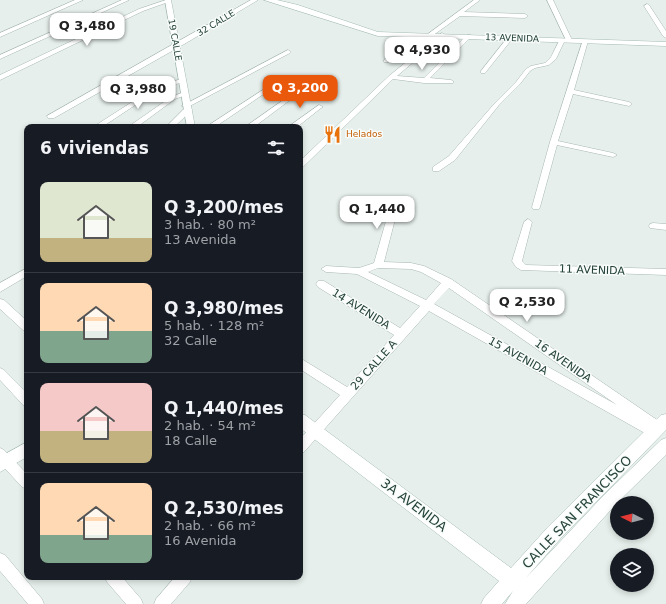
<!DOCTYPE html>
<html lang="es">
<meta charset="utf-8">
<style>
body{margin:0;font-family:"DejaVu Sans",sans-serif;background:#20242c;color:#f1f3f6;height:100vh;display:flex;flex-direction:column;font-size:15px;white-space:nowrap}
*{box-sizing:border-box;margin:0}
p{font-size:13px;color:#9ea1a6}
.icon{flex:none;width:22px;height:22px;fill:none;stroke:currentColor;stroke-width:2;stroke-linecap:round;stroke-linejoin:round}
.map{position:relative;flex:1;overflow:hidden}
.drawer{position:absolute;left:24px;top:124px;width:279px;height:456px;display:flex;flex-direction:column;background:#171b24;border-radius:8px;box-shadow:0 2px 6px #0003}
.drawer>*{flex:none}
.needle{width:26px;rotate:276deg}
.fabs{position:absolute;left:610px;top:496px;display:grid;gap:8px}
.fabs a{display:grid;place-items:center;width:44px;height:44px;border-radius:50%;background:#171b24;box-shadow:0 2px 6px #0003;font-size:20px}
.price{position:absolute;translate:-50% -34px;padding:0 9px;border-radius:8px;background:#fff;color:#222;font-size:13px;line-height:26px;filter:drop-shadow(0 1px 2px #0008)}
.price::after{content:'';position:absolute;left:50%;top:24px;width:12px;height:9px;margin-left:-6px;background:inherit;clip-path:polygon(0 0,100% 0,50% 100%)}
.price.on{background:#ea580c;color:#fff}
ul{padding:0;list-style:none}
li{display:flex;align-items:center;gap:12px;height:100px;padding:0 16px}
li+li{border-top:1px solid #363941}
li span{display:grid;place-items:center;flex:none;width:112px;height:80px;border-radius:8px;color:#555}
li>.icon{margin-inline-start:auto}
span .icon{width:48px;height:48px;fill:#fffc;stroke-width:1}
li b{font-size:17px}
h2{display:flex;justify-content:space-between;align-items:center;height:48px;padding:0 16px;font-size:17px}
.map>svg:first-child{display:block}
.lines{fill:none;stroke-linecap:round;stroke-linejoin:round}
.street-casing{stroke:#a8b8b2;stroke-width:1}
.secondary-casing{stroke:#a4bbb3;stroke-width:1}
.street{fill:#fff;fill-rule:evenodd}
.secondary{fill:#fff;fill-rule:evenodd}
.labels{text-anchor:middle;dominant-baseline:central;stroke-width:3;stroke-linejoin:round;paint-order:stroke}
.far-street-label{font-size:9px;fill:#24423a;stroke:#f7fbf9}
.far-food-label{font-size:9px;fill:#c56008;stroke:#f7fbf9;text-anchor:start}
.street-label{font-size:11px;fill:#24423a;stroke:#f7fbf9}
.near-street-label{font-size:13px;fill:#24423a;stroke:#f7fbf9}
</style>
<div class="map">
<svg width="666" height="604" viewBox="0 0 666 604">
<rect width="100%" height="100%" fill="#e6efeb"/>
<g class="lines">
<defs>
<path id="street" d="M75,0h8l-83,37v-4z
M122,0h7l-129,59v-4z
M166,0l5,1 -28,10 -143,69v-5l139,-66z
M251,0h7l-72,43 -132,75h-6l-1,-2z
M474,0h6l-16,12 61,2 3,2 -3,2 -65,-2 -28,20h-4v-2z
M547,0h6l19,40 -1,1 -5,-1z
M647,4l2,1 17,26v7l-3,-2 -19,-30z
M442,33l3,2 -1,1 -47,40 27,2 43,-43h4v2l-41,41 21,2 2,1v2h-29l-31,-4 -90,88h-3v-6l89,-85z
M417,34l5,1 -34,27h-4v-2z
M508,37l5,1 -28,35h-4v-2z
M560,39l5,1 -9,19 -7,6 -14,3 -5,3 -10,13 -21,21 -44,55 -16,11h-6v-4l16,-11 46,-53 21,-21 10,-13 5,-3 14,-3 6,-6z
M583,40l5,1 -14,49 55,12 3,2 -3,2 -56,-12 -15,47 55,12 4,2 -4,2 -56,-12 -17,62 -1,2h-6l-1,-2 18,-65z
M288,50l3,2 -1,1 -102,54 -6,-1z
M182,79l3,2 -1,1 -23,6 -59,39h-9l64,-41z
M275,82l5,1 -65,44h-9z
M184,92l2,1v2l-11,4 -38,28h-9l43,-30z
M292,94l3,2 -1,1 -40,30h-9z
M319,105l4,2 -2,1 -24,19h-9z
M185,108h6l1,2 -18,17h-8z
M396,197l4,3 -16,62 27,1 13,3 27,13 212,145 2,4 -2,4 -9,5 -4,-1 -221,-125 -125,141 -4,2v-15l40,-44 -40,-26v-11l47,29 47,-52 -76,-48 -2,-3 2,-3h6l76,47 20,-22 -63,-32 -31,-2 -5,-3 5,-3 33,2 15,-5 18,-63zM378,268l33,1 10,3 20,11 -15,17 -58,-28zM449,288l168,117 -183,-101z
M528,219l4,3 -10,39 4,4 140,4v6l-145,-5 -5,-3 -4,-6 12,-39z
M653,223l13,1v6l-16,-2 -1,-2 1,-2z
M27,268v8l-27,16v-9z
M0,299l4,1 23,21v10l-4,-1 -23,-21z
M0,368l4,2 23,23v13l-4,-1 -23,-25z
M0,448l4,2 23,24v15l-5,-2 -22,-24z
M0,553l5,2 37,44 2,5h-16l-28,-33z
M105,577h17l19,22 2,5h-17l-19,-22z
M175,577h17l-2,5 -19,22h-17l2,-5z"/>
<path id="secondary" d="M165,0h6l24,127h-8z
M264,0h13l21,5 80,27 288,10v4l-288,-10z
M300,414l5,1 206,153 37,-41 113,-112 5,-1v16l-106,109 -35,40 80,-85 56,-54 5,-2v17l-49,48 -91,101h-21l8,-13 -11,13h-21l3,-6 15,-17 -199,-153z
M27,442v15l-27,15v-15z"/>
</defs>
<use href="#street" class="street-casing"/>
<use href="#secondary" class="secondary-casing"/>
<use href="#street" class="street"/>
<use href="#secondary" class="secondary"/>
</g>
<defs>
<symbol id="restaurant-bare" viewBox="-9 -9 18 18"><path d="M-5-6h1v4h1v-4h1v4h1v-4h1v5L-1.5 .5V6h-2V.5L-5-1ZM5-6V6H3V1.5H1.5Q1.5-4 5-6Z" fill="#e8710a" stroke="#f7fbf9" stroke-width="2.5" paint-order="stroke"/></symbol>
</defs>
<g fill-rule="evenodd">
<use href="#restaurant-bare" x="320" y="122" width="25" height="25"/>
</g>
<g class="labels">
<g class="far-street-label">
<text transform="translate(216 23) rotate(-31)">32 CALLE</text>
<text transform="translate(512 38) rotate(2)">13 AVENIDA</text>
<text transform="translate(175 40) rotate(80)">19 CALLE</text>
</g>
<g class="far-food-label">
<text x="346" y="134">Helados</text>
</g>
<g class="street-label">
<text transform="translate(592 270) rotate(2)">11 AVENIDA</text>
<text transform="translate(361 309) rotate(32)">14 AVENIDA</text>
<text transform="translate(518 356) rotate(29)">15 AVENIDA</text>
<text transform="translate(563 361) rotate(35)">16 AVENIDA</text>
<text transform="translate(374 365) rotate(-48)">29 CALLE A</text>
</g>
<g class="near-street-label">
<text transform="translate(414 505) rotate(37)">3A AVENIDA</text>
<text transform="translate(577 512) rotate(-46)">CALLE SAN FRANCISCO</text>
</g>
</g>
</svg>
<div class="fabs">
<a><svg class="needle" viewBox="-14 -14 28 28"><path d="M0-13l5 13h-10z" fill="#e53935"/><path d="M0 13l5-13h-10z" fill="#9ea1a6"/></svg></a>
<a><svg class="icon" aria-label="layers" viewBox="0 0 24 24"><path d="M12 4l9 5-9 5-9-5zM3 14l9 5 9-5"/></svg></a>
</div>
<b class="price" style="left:87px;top:47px">Q 3,480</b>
<b class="price" style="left:422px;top:71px">Q 4,930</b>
<b class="price on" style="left:300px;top:109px">Q 3,200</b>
<b class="price" style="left:138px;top:110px">Q 3,980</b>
<b class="price" style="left:377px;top:230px">Q 1,440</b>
<b class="price" style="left:527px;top:323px">Q 2,530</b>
<section class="drawer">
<h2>6 viviendas<svg class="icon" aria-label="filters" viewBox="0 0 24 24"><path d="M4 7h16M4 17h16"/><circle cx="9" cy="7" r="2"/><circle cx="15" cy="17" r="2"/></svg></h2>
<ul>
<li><span style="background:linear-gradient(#dfe7d0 70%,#c2b280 0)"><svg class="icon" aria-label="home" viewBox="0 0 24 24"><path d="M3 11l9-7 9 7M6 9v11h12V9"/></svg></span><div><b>Q 3,200/mes</b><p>3 hab. · 80 m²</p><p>13 Avenida</p></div></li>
<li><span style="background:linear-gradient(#ffd9b3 60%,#7fa58c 0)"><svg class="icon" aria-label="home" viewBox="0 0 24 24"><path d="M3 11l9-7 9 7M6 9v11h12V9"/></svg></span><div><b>Q 3,980/mes</b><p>5 hab. · 128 m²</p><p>32 Calle</p></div></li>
<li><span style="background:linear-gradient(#f6c9c9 60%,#c2b280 0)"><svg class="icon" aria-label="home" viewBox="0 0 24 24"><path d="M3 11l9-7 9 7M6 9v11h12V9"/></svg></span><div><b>Q 1,440/mes</b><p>2 hab. · 54 m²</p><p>18 Calle</p></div></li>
<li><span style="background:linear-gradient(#ffd9b3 65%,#7fa58c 0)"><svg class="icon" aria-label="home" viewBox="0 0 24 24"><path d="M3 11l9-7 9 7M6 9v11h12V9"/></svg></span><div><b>Q 2,530/mes</b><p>2 hab. · 66 m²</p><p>16 Avenida</p></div></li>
</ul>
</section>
</div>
